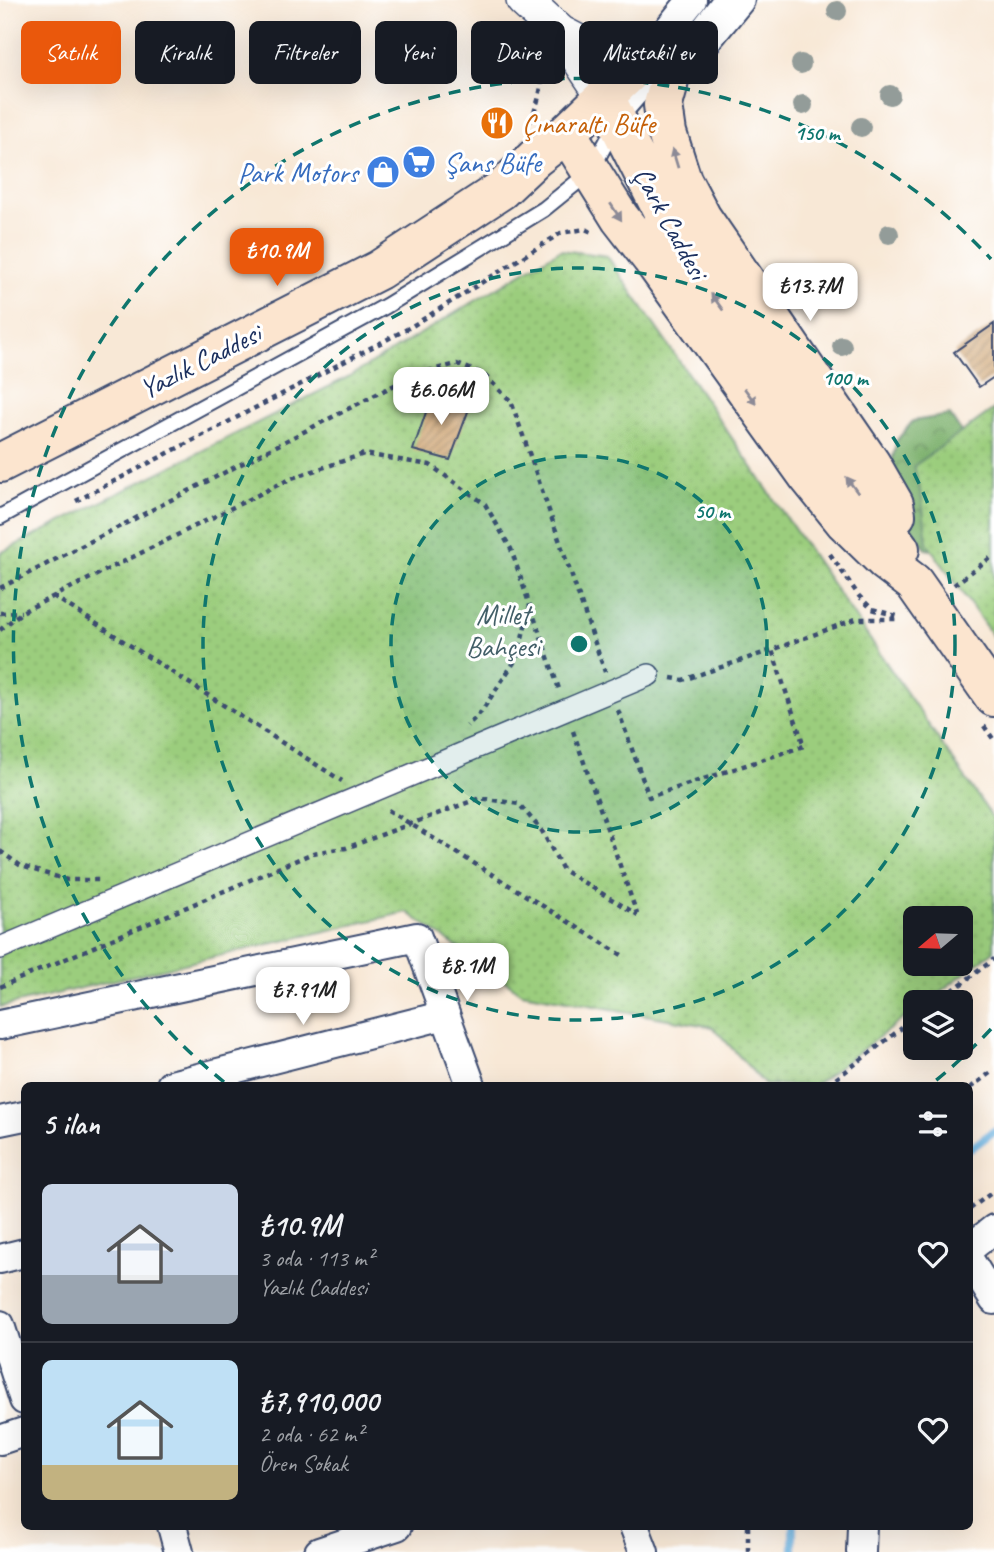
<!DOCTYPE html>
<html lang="tr">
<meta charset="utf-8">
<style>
body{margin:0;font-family:Caveat,sans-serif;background:#242831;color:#f1f3f6;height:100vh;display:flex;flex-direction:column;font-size:26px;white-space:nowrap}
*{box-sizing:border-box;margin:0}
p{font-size:23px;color:#9ea1a6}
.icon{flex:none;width:38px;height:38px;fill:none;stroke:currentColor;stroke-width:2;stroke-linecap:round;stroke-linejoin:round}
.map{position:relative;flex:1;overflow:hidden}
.drawer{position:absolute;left:21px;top:1082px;width:952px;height:448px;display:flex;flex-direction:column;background:#171b24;border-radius:10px;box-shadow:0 7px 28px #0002}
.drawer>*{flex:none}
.top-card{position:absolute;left:21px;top:21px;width:952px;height:63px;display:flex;gap:14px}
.needle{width:46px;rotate:251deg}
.buttons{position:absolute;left:903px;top:906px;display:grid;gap:14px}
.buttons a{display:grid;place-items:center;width:70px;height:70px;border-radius:10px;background:#171b24;box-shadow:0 7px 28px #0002;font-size:35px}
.price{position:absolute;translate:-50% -60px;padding:0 16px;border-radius:14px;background:#fff;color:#222;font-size:23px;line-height:46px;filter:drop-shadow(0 2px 4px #0008)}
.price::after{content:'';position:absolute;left:50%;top:42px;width:21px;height:16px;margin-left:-10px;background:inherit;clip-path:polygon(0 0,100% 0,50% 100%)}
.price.active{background:#ea580c;color:#fff}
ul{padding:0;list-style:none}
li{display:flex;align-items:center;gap:21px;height:175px;padding:0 21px}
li+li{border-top:2px solid #363941}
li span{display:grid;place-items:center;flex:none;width:196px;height:140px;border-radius:10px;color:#555}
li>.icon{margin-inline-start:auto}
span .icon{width:84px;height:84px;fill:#fffc;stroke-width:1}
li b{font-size:30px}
h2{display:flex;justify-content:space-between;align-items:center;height:84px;padding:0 21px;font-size:30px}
.pill{padding:0 24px;border-radius:10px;background:#171b24;box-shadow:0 7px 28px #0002;font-size:24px;line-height:63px}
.pill.active{background:#ea580c;color:#fff}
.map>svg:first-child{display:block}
.forest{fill:url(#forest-crowns);stroke:#4c7065;stroke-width:2}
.park{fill:url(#park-dots);stroke:#5b7e6e;stroke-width:2;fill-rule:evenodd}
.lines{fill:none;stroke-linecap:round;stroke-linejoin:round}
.stream{stroke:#68b1e0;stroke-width:8}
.building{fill:url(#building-hatch)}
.service-casing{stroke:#3c4b70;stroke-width:18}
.pedestrian-casing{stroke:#3c4b70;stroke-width:24}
.minor-casing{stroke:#3c4b70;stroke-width:32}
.tertiary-casing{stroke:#3c4b70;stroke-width:38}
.secondary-casing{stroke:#3c4b70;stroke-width:42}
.path{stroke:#3c4b70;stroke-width:4.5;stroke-dasharray:5 5;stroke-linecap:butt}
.service{stroke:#fff;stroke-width:14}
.pedestrian{stroke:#fff;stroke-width:21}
.minor{stroke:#fff;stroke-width:28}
.tertiary{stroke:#fff;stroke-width:35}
.secondary{stroke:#fce5cf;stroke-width:38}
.tree{fill:#939c99}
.oneway{fill:#8c8a96}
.ring{fill:none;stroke:#0f766e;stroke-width:3.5;stroke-dasharray:12 9}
.labels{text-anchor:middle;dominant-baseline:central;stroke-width:6;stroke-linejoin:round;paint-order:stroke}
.food-label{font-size:28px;fill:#c56008;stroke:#fff;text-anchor:start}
.shop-label{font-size:28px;fill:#366cbe;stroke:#fff;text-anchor:start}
.street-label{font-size:28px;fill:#1b2f5e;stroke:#fff}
.park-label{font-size:28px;fill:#415e67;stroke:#fff}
.centre{fill:#0f766e;stroke:#fff;stroke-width:3.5}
.ring-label{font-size:21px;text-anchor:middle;font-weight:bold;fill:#0f766e;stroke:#fff;stroke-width:6;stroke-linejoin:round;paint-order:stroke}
</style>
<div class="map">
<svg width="994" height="1552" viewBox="0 0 994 1552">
<defs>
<pattern id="forest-crowns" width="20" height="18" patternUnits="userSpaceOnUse" patternTransform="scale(1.75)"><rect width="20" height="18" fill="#7cb06c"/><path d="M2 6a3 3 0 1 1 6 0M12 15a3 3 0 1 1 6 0" fill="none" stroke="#65905c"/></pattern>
<pattern id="park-dots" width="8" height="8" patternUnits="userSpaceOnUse" patternTransform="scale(1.75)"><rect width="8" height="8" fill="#9bcd7d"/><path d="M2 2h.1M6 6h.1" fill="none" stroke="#85b06e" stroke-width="1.8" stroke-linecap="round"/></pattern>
<pattern id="building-hatch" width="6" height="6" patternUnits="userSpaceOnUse" patternTransform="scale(1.75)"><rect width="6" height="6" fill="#cfa573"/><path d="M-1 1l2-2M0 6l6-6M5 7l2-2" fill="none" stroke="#a78762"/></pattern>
</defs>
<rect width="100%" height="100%" fill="#fff"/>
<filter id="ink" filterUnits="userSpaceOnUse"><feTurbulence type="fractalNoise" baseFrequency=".0143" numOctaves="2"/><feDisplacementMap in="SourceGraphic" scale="14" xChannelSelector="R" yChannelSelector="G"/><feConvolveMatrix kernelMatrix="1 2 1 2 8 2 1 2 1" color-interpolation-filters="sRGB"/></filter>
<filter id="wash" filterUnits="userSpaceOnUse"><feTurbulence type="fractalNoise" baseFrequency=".00686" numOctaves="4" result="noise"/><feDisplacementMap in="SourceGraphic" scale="28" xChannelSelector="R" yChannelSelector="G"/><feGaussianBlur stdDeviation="1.57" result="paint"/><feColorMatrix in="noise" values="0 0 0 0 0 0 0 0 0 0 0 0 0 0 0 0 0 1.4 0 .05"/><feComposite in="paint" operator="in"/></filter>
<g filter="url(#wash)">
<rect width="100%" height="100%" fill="#f8e8d6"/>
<path class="forest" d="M950,415l17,26 -11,113 -30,-5 -26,-38 -12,-34 9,-37 16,-19z"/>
<path class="park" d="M560,250l47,6 387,564v131l-69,52h-10v7l-100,75h-50l-52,-58 -191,-34 -115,-81 -407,95v-454l350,-177zM915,919h46v45h-46z
M994,409v229l-67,-95 -5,-44 -8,-33z"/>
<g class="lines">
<path class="stream" d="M970,1149l24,-18
M793,1526v26"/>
</g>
<g id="blocks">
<path class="building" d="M994,324v53l-15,10 -25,-35z
M433,392l37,14 -20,54 -37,-10z"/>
</g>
</g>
<g filter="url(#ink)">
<use href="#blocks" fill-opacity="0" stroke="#3c4b70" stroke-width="2"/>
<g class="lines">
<defs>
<path id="service" d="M0,517l386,-211 158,-97 47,-38 26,-49 73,-84 29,-38"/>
<path id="pedestrian" d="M0,948l649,-273"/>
<path id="minor" d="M645,58l47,-58
M668,87l72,-87
M0,1025l417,-88 54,148
M171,1085l274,-70
M0,1121l24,-5
M970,1248l24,-19
M0,1259l24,-6
M970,1261l24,39
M0,1325l24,75
M0,1440l24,-8
M172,1526l7,26
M634,1526l10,26
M319,1552l78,-26
M861,1552l1,-26"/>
<path id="tertiary" d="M524,0l36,33 16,21 29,43
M560,33l25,13 60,12"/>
<path id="secondary" d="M668,87l-5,18 4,28 15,47 20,38 169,246 23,40 2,11
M605,97l67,133 28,47 200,272
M567,133l53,85 31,40 156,217 38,47 40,39 29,22 80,114
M0,463l379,-193 122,-80 34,-32 32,-25 78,-75"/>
</defs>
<use href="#service" class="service-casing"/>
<use href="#pedestrian" class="pedestrian-casing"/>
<use href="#minor" class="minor-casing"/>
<use href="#tertiary" class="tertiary-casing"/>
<use href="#secondary" class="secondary-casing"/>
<path class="path" d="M530,122c9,-20 14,-41 12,-62
M76,501l333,-173 152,-95 24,-4 7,3
M830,554l29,42 13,13 25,7
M954,585l40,-30
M0,588l416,-214 41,-10 26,10 28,27 94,271
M53,596l289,185
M531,608l28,81
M0,613l21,-1
M0,630l22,-18 270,-134 72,-24 66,11 55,39 26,45 19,57 -13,52 -36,54 -14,14
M671,678l12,2 89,-30 84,-31h44
M618,710l31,87 155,-51 -32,-96
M984,726l10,14
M573,731l64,183
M388,810l237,147
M0,851l21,15 46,14h33
M0,987l313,-134 33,-5 134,-50 39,6 23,27 21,39 75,45
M936,1003l58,-44
M828,1085l87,-67
M970,1088l24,-18
M970,1209l24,-18
M748,1526v26"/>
<use href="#service" class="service"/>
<use href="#pedestrian" class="pedestrian"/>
<use href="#minor" class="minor"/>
<use href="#tertiary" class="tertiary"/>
<use href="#secondary" class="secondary"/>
</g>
<g class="tree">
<circle cx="837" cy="11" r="10"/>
<circle cx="801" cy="64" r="10"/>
<circle cx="890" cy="95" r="10"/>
<circle cx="803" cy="105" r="10"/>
<circle cx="861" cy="127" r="10"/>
<circle cx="889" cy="234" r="10"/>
<circle cx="842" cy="346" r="10"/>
</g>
<defs><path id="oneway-solid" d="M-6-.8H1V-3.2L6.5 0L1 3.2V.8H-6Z" transform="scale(1.75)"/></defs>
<g class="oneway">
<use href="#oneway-solid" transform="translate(675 158) rotate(-107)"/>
<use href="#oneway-solid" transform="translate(616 212) rotate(57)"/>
<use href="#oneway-solid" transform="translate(717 302) rotate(-126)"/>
<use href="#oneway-solid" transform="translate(750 396) rotate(54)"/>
<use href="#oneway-solid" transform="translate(852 485) rotate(-126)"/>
</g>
</g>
<circle cx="579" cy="644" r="188" fill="#0f766e" fill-opacity=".12"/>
<g class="ring">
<circle cx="579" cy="644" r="188"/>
<circle cx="579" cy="644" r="376"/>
<path d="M991 1029A564 564 0 0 1 934 1082M224 1082A564 564 0 1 1 991 259"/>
</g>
<defs>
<symbol id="restaurant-disc" viewBox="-11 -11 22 22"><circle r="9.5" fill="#e8710a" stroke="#fff"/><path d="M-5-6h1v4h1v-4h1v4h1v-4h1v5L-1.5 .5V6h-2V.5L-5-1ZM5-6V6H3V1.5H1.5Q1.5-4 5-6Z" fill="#fff"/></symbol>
<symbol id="supermarket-disc" viewBox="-11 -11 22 22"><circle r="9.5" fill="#3f7fe0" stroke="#fff"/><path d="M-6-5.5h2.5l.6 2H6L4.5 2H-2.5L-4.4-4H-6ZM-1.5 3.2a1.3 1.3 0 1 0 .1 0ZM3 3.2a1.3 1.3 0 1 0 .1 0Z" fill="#fff"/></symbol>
<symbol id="shop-disc" viewBox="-11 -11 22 22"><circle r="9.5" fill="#3f7fe0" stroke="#fff"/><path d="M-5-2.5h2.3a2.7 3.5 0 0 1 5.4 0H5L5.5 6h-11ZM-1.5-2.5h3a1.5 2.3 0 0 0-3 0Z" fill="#fff"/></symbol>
</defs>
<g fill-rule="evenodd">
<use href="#restaurant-disc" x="478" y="104" width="38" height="38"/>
<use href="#supermarket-disc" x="400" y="143" width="38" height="38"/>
<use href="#shop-disc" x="364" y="153" width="38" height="38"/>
</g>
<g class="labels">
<g class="food-label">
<text x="522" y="123">Çınaraltı Büfe</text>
</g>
<g class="shop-label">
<text x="444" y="162">Şans Büfe</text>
<text x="358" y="172" text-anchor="end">Park Motors</text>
</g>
<g class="street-label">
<text transform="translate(671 223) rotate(61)">Çark Caddesi</text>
<text transform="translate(200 361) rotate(-27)">Yazlık Caddesi</text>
</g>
<g class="park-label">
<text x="503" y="614">Millet<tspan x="503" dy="32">Bahçesi</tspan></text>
</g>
</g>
<circle cx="579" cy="644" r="10" class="centre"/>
<g class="ring-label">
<text x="817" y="140">150 m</text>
<text x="845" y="385">100 m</text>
<text x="712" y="518">50 m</text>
</g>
</svg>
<div class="buttons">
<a><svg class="needle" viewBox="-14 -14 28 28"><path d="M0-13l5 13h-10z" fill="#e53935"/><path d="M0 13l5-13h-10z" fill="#9ea1a6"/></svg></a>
<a><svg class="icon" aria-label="layers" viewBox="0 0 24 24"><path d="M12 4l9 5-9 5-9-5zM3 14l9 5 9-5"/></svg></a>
</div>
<b class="price active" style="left:277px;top:288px">₺10.9M</b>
<b class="price" style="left:810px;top:323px">₺13.7M</b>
<b class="price" style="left:441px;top:427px">₺6.06M</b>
<b class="price" style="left:467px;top:1003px">₺8.1M</b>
<b class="price" style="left:303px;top:1027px">₺7.91M</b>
<div class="top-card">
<a class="pill active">Satılık</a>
<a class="pill">Kiralık</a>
<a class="pill">Filtreler</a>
<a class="pill">Yeni</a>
<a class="pill">Daire</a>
<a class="pill">Müstakil ev</a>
</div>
<section class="drawer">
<h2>5 ilan<svg class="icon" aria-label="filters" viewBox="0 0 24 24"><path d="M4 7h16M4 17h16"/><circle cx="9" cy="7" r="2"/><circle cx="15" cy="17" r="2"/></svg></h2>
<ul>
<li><span style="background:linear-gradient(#c9d6e8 65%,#9aa5b1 0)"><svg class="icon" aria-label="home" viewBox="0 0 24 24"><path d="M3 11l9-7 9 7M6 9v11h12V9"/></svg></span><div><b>₺10.9M</b><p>3 oda · 113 m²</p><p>Yazlık Caddesi</p></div><svg class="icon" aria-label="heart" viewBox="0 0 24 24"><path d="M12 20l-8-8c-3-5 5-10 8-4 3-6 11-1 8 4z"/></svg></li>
<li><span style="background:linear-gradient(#bfe0f5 75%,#c2b280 0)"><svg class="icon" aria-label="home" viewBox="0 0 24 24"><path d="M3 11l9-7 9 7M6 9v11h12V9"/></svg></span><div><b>₺7,910,000</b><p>2 oda · 62 m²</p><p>Ören Sokak</p></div><svg class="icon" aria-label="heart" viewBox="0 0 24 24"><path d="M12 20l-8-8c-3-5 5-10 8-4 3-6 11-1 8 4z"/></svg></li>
</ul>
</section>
</div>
